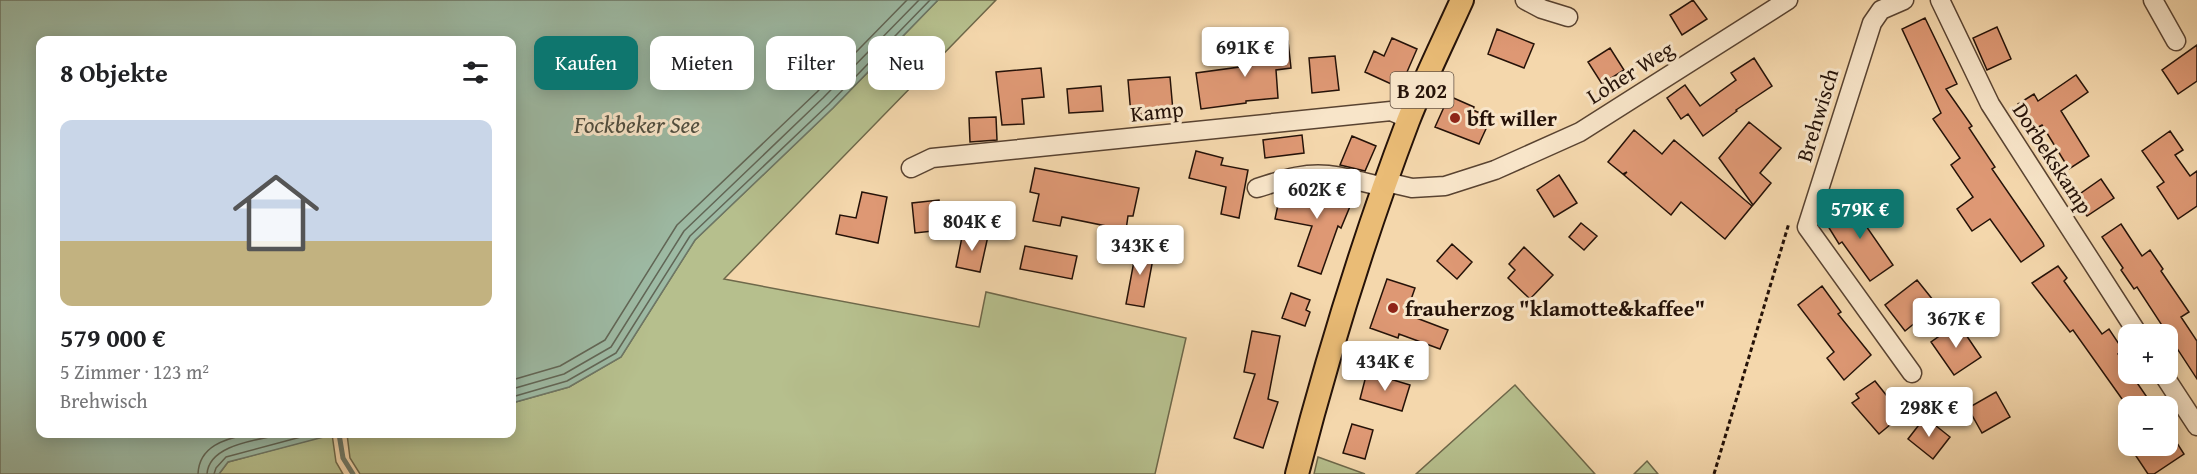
<!DOCTYPE html>
<html lang="de">
<meta charset="utf-8">
<style>
body{margin:0;font-family:"Gentium Book Plus",serif;background:#f6f6f6;color:#202124;height:100vh;display:flex;flex-direction:column;font-size:22px;white-space:nowrap}
*{box-sizing:border-box;margin:0}
p{font-size:20px;color:#757577}
.icon{flex:none;width:33px;height:33px;fill:none;stroke:currentColor;stroke-width:2;stroke-linecap:round;stroke-linejoin:round}
.map{position:relative;flex:1;overflow:hidden}
.panel{position:absolute;left:36px;top:36px;width:480px;height:402px;display:flex;flex-direction:column;background:#fff;border-radius:12px;box-shadow:0 3px 15px #0003}
.panel>*{flex:none}
.top-card{position:absolute;left:534px;top:36px;width:570px;height:54px;display:flex;gap:12px}
.buttons{position:absolute;left:2118px;top:324px;display:grid;gap:12px}
.buttons a{display:grid;place-items:center;width:60px;height:60px;border-radius:12px;background:#fff;box-shadow:0 3px 15px #0003;font-size:30px}
.price{position:absolute;translate:-50% -51px;padding:0 14px;border-radius:6px;background:#fff;color:#222;font-size:20px;line-height:39px;filter:drop-shadow(0 2px 3px #0008)}
.price::after{content:'';position:absolute;left:50%;top:36px;width:18px;height:14px;margin-left:-9px;background:inherit;clip-path:polygon(0 0,100% 0,50% 100%)}
.price.selected{background:#0f766e;color:#fff}
ul{padding:0;list-style:none}
li{display:grid;align-content:center;gap:12px;height:318px;padding:0 24px}
li+li{border-top:2px solid #e0e0e0}
li span{display:grid;place-items:center;height:186px;border-radius:12px;color:#555}
li>.icon{margin-inline-start:auto}
span .icon{width:108px;height:108px;fill:#fffc;stroke-width:1}
li b{font-size:26px}
h2{display:flex;justify-content:space-between;align-items:center;height:72px;padding:0 24px;font-size:26px}
.tag{padding:0 21px;border-radius:12px;background:#fff;box-shadow:0 3px 15px #0003;font-size:21px;line-height:54px}
.tag.selected{background:#0f766e;color:#fff}
.map>svg:first-child{display:block}
.green{fill:#b6bf8d;stroke:#6e684a;stroke-width:1.5}
.water{fill:#9dbaa4;stroke:#6d7766;stroke-width:1.5}
.lines{fill:none;stroke-linecap:round;stroke-linejoin:round}
.shore{stroke:#616656;stroke-width:1.5}
.stream{stroke:#6d7766;stroke-width:5}
.building{fill:#de9874;stroke:#251208;stroke-width:1.5}
.minor-casing{stroke:#594331;stroke-width:21}
.major-casing{stroke:#251208;stroke-width:26}
.path{stroke:#251208;stroke-width:3;stroke-dasharray:4.5 3;stroke-linecap:butt}
.minor{stroke:#f8e5c9;stroke-width:18}
.major{stroke:#eabc76;stroke-width:22}
.poi-dot{fill:#8f2418;stroke:#f8e5c9;stroke-width:2}
.labels{text-anchor:middle;dominant-baseline:central;stroke-width:6;stroke-linejoin:round;paint-order:stroke}
.shield{fill:#f8e5c9;stroke:#645142;stroke-width:1.5}
.shield-label{font-size:21px;font-weight:bold;fill:#251208}
.street-label{font-size:22px;fill:#251208;stroke:#f8e5c9}
.poi-label{font-size:22px;font-weight:bold;fill:#251208;stroke:#f8e5c9;text-anchor:start}
.water-label{font-size:24px;font-style:italic;fill:#4f4d3f;stroke:#f8e5c9}
</style>
<div class="map">
<svg width="2197" height="474" viewBox="0 0 2197 474">
<rect width="100%" height="100%" fill="#f4d7ac"/>
<filter id="stains"><feTurbulence type="fractalNoise" baseFrequency=".00333" numOctaves="4"/><feColorMatrix values="0 0 0 0 .2 0 0 0 0 .09 0 0 0 0 .02 0 0 0 .5 -.17"/></filter>
<radialGradient id="worn" r=".72"><stop offset=".6" stop-color="#630" stop-opacity="0"/><stop offset="1" stop-color="#630" stop-opacity=".3"/></radialGradient>
<path class="green" d="M938,0h58l-272,279 255,48 7,-35 200,46 -31,136h-795l-10,-16 -3,-24h165v-31l57,-16 52,-30 74,-117 138,-132z
M1515,385l80,89h-179z
M332,434l4,28 7,12h-124l9,-12z
M1318,457l47,17h-51z
M1647,461l11,13h-24z"/>
<path class="water" d="M0,0h938l-105,108 -138,132 -74,117 -52,30 -57,16v-363h-472v394h295l-107,28 -9,12h-219z"/>
<g class="lines">
<path class="shore" d="M512,380l48,-14 45,-26 72,-115 140,-133 90,-92
M512,389l52,-15 47,-27 73,-116 139,-133 96,-98
M512,397l55,-16 49,-28 74,-117 139,-132 101,-104
M198,474c1,-28 27,-35 50,-40
M207,474c2,-30 52,-34 76,-40
M214,474l2,-6 10,-11 86,-23"/>
<path class="stream" d="M339,434l4,24 10,16"/>
</g>
<path class="building" d="M1693,0l14,19 -25,16 -12,-20z
M1925,18l32,66 -11,5 26,37 -3,2 26,39 -3,2 51,74 1,3 -23,16 -31,-43 -18,12 -15,-22 16,-12 -22,-32 9,-7 -27,-39 8,-6 -39,-84z
M1997,27l14,32 -24,11 -14,-32z
M1497,29l37,15 -10,24 -36,-14z
M1392,38l25,11 -17,39 -35,-16 9,-21 10,5z
M1288,41l3,27 -15,2 2,28 -32,3v2l-45,6 -5,-36 58,-8 -2,-21z
M2197,45v36l-19,13 -16,-24z
M1610,48l14,22 -22,14 -14,-22z
M1335,56l4,34 -27,3 -3,-35z
M1754,58l18,28 -36,24 1,1 -34,25 -15,-22 -7,5 -14,-21 18,-13 15,21 36,-26 -5,-7z
M1041,68l3,29 -22,2 2,25 -22,1 -6,-53z
M2076,75l12,17 -27,19 28,45 -20,13 -27,-44 -7,4 -17,-25 16,-10 4,7z
M1170,77l3,34 -42,4 -3,-35z
M1101,86l2,25 -34,2 -2,-24z
M1449,96l25,11 -1,3 18,8 -12,26 -44,-17z
M996,117l1,23 -27,2 -1,-24z
M1749,122l32,26 -21,25 11,10 -18,22 -34,-47z
M1634,130l28,24 12,-14 78,66 -27,33 -44,-37 -10,13 -47,-40 3,-3 -4,2 -15,-12z
M2170,131l13,19 -8,5 15,21 7,-5v35l-19,13 -21,-32 7,-5 -22,-31z
M1302,135l2,18 -39,5 -2,-18z
M1352,136l24,10 -11,25 -25,-6z
M1196,151l27,7 -2,7 27,5 -9,48 -18,-4 5,-27 -37,-9z
M1035,168l104,20 -6,28h-5l-2,14 -64,-13 -2,9 -27,-5 6,-27 -9,-2z
M1559,175l18,28 -23,14 -17,-27z
M2101,179l13,19 -27,18 -13,-18z
M1308,186l21,4 2,-3 25,5 -15,36 -3,-2 -17,48 -23,-8 14,-40 -37,-7 4,-19 6,1 1,-5 6,1 2,-8z
M862,192l25,5 -9,46 -42,-9 4,-19 16,3z
M939,200l3,30 -27,3 -3,-30z
M1861,201l13,19 -8,6 27,39 -23,16 -28,-39 -3,2 -13,-21z
M1581,223l16,13 -13,14 -15,-13z
M2121,224l21,32 8,-6 13,19 -2,2 28,41 -8,5 16,24v38l-60,-92 -3,2 -13,-19 2,-2 -21,-31z
M963,232l25,4 -8,36 -24,-5z
M1452,244l20,18 -15,17 -20,-18z
M1137,245l18,3 -11,59 -18,-3z
M1025,246l52,10 -5,23 -52,-10z
M1524,247l29,28 -23,24 -22,-21 7,-8 -6,-6z
M2058,266l9,12 -3,3 38,53 7,-5 14,21 -5,4 10,15v5h3l22,32h-26l-54,-76 -3,2 -38,-49z
M1387,279l28,9 -9,26 42,16 -8,19 -41,-15 -1,4 -28,-10z
M1917,280l20,25 -32,26 -20,-26z
M1822,286l19,26 -3,2 33,41 -27,25 -17,-22 7,-6 -36,-47z
M1291,293l19,7 -4,10 4,2 -5,14 -23,-8z
M1958,323l23,34 -27,18 -23,-33z
M1252,331l28,5 -12,63 10,3 -15,46 -29,-10 21,-64 -11,-2z
M1367,372l43,13 -8,26 -42,-12z
M1875,381l27,34 -23,19 -27,-31 7,-5 -3,-4z
M1996,392l14,25 -28,16 -14,-25z
M1925,417l25,20 -17,22 -25,-20z
M1352,424l21,6 -8,29 -22,-6z
M2168,429l16,25 -30,20h-6l-12,-18 17,-10h15z"/>
<g class="lines">
<defs>
<path id="minor" d="M1525,0l17,9 26,8
M1904,0l-23,10 -9,13 -65,204 105,146
M1940,0l50,104 148,230
M2153,0l23,41
M911,168l21,-10 459,-47 18,8
M1386,182l26,6 33,-2 50,-16 85,-38 208,-132
M1257,188c23,-7 46,-16 71,-13 18,2 38,8 56,12
M2163,374l34,52"/>
<path id="major" d="M1297,474c31,-120 67,-237 111,-353 16,-41 36,-81 54,-121"/>
</defs>
<use href="#minor" class="minor-casing"/>
<use href="#major" class="major-casing"/>
<path class="path" d="M1714,474l75,-251"/>
<use href="#minor" class="minor"/>
<use href="#major" class="major"/>
</g>
<g class="poi-dot">
<circle cx="1455" cy="118" r="6"/>
<circle cx="1393" cy="308" r="6"/>
</g>
<g class="labels">
<rect class="shield" x="1390.5" y="72" width="63" height="36" rx="4.5"/>
<g class="shield-label">
<text x="1422" y="90">B 202</text>
</g>
<g class="street-label">
<text transform="translate(1630 72) rotate(-32)">Loher Weg</text>
<text transform="translate(1157 111) rotate(-6)">Kamp</text>
<text transform="translate(1817 115) rotate(-73)">Brehwisch</text>
<text transform="translate(2053 158) rotate(57)">Dorbekskamp</text>
</g>
<g class="poi-label">
<text x="1467" y="118">bft willer</text>
<text x="1405" y="308">frauherzog "klamotte&amp;kaffee"</text>
</g>
<g class="water-label">
<text x="637" y="124">Fockbeker See</text>
</g>
</g>
<rect width="100%" height="100%" filter="url(#stains)"/>
<rect width="100%" height="100%" fill="url(#worn)"/>
</svg>
<div class="buttons">
<a>+</a>
<a>−</a>
</div>
<b class="price" style="left:1245px;top:78px">691K €</b>
<b class="price" style="left:1317px;top:220px">602K €</b>
<b class="price selected" style="left:1860px;top:240px">579K €</b>
<b class="price" style="left:972px;top:252px">804K €</b>
<b class="price" style="left:1140px;top:276px">343K €</b>
<b class="price" style="left:1956px;top:349px">367K €</b>
<b class="price" style="left:1385px;top:392px">434K €</b>
<b class="price" style="left:1929px;top:438px">298K €</b>
<div class="top-card">
<a class="tag selected">Kaufen</a>
<a class="tag">Mieten</a>
<a class="tag">Filter</a>
<a class="tag">Neu</a>
</div>
<section class="panel">
<h2>8 Objekte<svg class="icon" aria-label="filters" viewBox="0 0 24 24"><path d="M4 7h16M4 17h16"/><circle cx="9" cy="7" r="2"/><circle cx="15" cy="17" r="2"/></svg></h2>
<ul>
<li><span style="background:linear-gradient(#c9d6e8 65%,#c2b280 0)"><svg class="icon" aria-label="home" viewBox="0 0 24 24"><path d="M3 11l9-7 9 7M6 9v11h12V9"/></svg></span><div><b>579 000 €</b><p>5 Zimmer · 123 m²</p><p>Brehwisch</p></div></li>
</ul>
</section>
</div>
